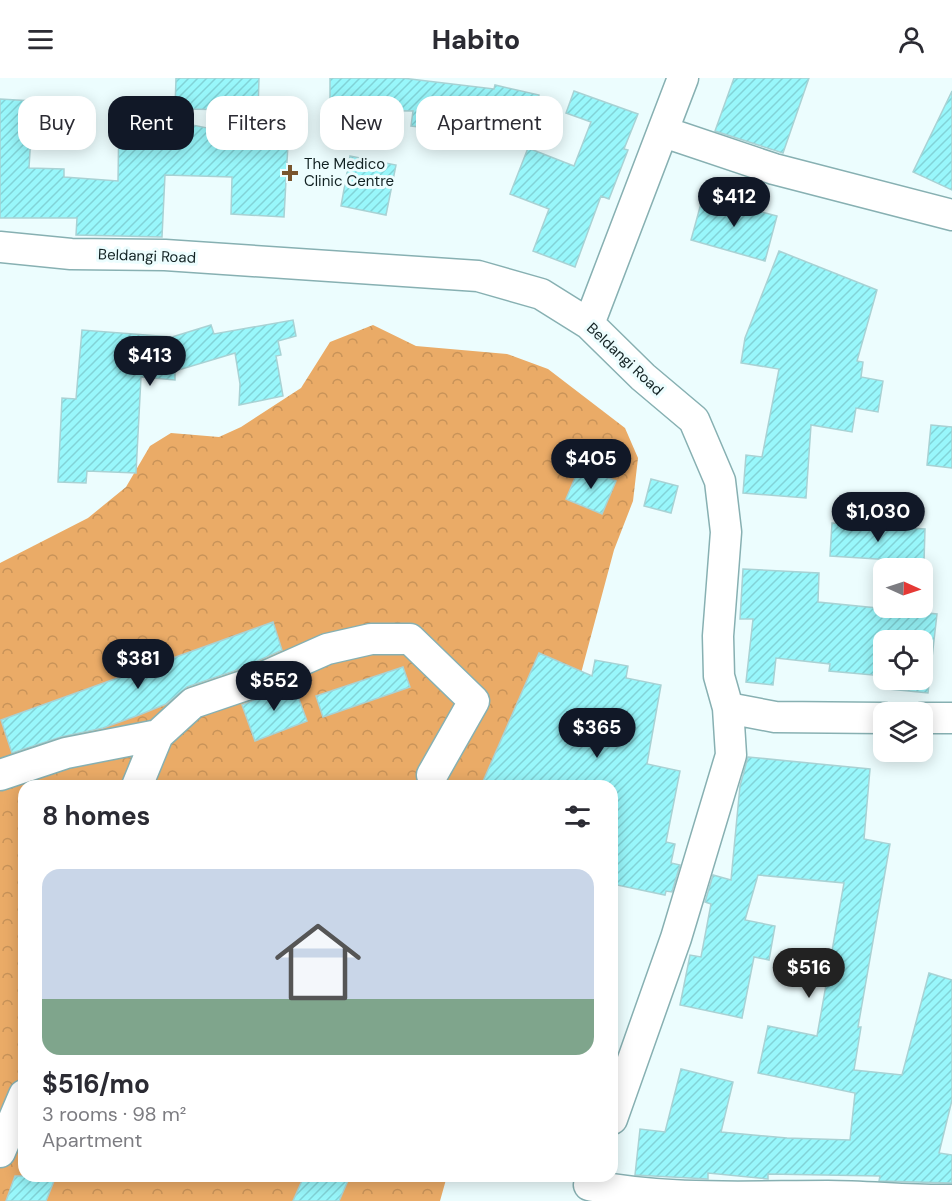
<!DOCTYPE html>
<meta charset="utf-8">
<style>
body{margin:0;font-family:"DM Sans",sans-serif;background:#f2f2f3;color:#2b2b33;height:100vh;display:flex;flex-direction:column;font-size:22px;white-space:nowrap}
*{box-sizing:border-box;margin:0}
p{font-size:20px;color:#7c7c81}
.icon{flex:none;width:33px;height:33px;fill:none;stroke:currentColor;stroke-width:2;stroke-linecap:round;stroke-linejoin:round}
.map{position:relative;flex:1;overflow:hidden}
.sheet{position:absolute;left:18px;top:702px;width:600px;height:402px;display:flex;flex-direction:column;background:#fff;border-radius:18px;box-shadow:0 3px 15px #0003}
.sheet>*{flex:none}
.banner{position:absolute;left:18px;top:18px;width:600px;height:54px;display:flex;gap:12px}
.needle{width:39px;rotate:93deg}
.tools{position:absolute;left:873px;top:480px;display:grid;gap:12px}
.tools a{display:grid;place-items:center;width:60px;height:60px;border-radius:12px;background:#fff;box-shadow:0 3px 15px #0003;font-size:30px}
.price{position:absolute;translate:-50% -51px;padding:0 14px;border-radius:21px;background:#111827;color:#fff;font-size:20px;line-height:39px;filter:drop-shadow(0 2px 3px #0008)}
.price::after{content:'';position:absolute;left:50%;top:36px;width:18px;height:14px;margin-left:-9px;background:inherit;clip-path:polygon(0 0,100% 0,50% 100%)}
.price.on{background:#222;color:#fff}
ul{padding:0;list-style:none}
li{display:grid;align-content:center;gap:12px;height:318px;padding:0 24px}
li+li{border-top:2px solid #e1e1e2}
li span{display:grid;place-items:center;height:186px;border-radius:18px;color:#555}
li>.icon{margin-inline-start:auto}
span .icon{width:108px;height:108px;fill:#fffc;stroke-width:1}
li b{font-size:26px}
h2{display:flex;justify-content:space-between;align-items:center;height:72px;padding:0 24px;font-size:26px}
.pill{padding:0 21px;border-radius:18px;background:#fff;box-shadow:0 3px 15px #0003;font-size:21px;line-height:54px}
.pill.on{background:#111827;color:#fff}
header{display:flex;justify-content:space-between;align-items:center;height:78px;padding:0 24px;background:#fff;font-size:27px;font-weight:800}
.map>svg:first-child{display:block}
.forest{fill:url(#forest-crowns)}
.building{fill:url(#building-hatch);stroke:#a8d2d4;stroke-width:1.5}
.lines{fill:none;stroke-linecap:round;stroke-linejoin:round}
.street-casing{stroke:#87b0b2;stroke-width:33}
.street{stroke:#fff;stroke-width:30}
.poi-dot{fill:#79552e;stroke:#ecfdfe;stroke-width:2}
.labels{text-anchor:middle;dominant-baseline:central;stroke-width:6;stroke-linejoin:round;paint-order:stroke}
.poi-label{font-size:15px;fill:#122223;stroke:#ecfdfe;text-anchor:start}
.street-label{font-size:15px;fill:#122223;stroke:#ecfdfe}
</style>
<header><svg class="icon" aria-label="menu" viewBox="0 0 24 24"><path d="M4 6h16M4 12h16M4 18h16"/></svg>Habito<svg class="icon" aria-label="person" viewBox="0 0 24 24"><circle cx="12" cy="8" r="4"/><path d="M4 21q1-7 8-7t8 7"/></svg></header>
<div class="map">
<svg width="952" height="1123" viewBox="0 0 952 1123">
<defs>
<pattern id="forest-crowns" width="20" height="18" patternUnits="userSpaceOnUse" patternTransform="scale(1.5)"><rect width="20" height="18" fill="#eaab67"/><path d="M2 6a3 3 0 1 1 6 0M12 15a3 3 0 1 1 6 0" fill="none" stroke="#c89359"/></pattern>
<pattern id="building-hatch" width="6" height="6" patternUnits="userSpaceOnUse" patternTransform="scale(1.5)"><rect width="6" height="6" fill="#98f7fb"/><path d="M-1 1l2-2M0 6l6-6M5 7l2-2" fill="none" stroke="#82d3d7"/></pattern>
</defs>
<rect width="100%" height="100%" fill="#ecfdfe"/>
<path class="forest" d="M373,247l43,21 91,8 41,15 77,59 13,30 -5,43 -19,49 -34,127 -47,88 2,21h-511v390h423l-7,25h-440v-638l88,-45 38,-31 24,-41 21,-13 48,4 22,-10 60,-39 29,-46z"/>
<path class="building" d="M176,0h83l-1,32 -83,-1z
M330,0h72l92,11 1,-4 44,10 -8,33 -54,-12 -3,17 -63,-7 2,-15 -83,-1z
M734,0h75l-26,75 -68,-22z
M574,13l64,23 -14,35 4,1 -19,49 -8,-3 -26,71 -42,-16 16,-42 -39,-15 18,-46 46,18 17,-44 -25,-9z
M952,13v99l-39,-18z
M0,21l33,2 -4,67 35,1v8l54,4 1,-66 73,2v8l96,19 -4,73 -53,-3 1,-37 -67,-2 -3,62 -86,-2 1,-17h-77z
M350,78l46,9 -10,50 -45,-9z
M703,118l74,20 -12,45 -74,-21z
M779,173l98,39 -20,71 6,1 -2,15 22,4 -5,31 -22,-4 -4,24 -41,-7 -5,73 -63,-5 3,-38 16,2 17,-88 -38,-6 4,-25z
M293,242l3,16 -18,5 3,14 -5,1 7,40 -44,9 1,-21 -5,-31 -60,18v9l-34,-3 -5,96 -49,-2 -1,12 -28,-1 4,-84 14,1 6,-69 90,7 39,-12 3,9z
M931,347l21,2v41l-25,-3z
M580,388l36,15 -14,33 -36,-15z
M651,401l27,7 -7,27 -27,-7z
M832,445l93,6 -1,33 -94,-6z
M743,491l76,4 -1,29 119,12 -9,79 -39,-4 1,-9h32v-40h-38v36l-55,-5 1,-7 -54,-6 -3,27 -27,-3 7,-63h-13z
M273,544l9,28 -42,19 -53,18 -21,17 -27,11 -36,13 -42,9 -49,16 -11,-33z
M539,575l53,23 3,-16 33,6 -2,12 35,7 -14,79 33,7 -14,71 9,2 -4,19 9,2 -8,27 -6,-1 -1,4 -53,-11v-98h-62l-25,-5 -2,5h-42z
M403,589l7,20 -87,30 -7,-21z
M293,605l14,38 -52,20 -13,-36z
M748,679l122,12 -6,70 26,5 -32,183h3l-7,43 48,5 27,-102 23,7v120l-13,53 13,2v28l-73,-2 1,-5 -112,-2v5l-60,-6v6l-73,-4 5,-46 25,3 16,-63 52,13 -12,50 66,6 63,2 5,-47 -97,-20 10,-47 49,10 27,-153 -86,-8 -13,45 30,6 -6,34 -15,-3 -12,61 -62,-13 10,-50 11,2 10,-53 -6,-2 8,-27 18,5 9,-94z
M15,1098h41l-10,25h-40z
M304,1098h46l-11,25h-46z"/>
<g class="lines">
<defs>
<path id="street" d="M664,54l110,37 178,46
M0,169l71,7 94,1 313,21 63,18 48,30 54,53 51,43 26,61 6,51 -8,104 1,40 9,32 47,9 109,1
M589,246l94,-246
M922,640h30
M0,697l66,-22 92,-18
M137,708l21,-51 35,-32 53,-18 81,-36 44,-10h39l64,62 -42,74
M612,1041l64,-181 55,-183 -3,-47
M0,1074l24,-57
M589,1107c77,16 159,11 239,11 41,0 82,5 124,4"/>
</defs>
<use href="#street" class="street-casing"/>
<use href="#street" class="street"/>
</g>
<path class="poi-dot" d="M287 86h6v6h6v6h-6v6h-6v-6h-6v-6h6z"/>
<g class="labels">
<g class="poi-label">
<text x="304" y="86">The Medico<tspan x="304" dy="17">Clinic Centre</tspan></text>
</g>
<g class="street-label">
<text transform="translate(147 178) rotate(2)">Beldangi Road</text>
<text transform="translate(625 281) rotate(43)">Beldangi Road</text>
</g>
</g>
</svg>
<div class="tools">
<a><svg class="needle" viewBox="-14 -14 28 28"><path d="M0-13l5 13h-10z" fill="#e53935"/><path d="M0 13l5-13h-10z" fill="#7c7c81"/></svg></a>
<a><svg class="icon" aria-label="locate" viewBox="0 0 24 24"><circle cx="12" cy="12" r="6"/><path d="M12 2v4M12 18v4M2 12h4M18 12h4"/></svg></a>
<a><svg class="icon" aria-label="layers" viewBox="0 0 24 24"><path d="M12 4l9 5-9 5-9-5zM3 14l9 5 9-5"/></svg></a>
</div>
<b class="price" style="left:734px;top:150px">$412</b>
<b class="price" style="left:150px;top:309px">$413</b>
<b class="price" style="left:591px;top:412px">$405</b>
<b class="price" style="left:878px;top:465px">$1,030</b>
<b class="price" style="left:138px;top:612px">$381</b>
<b class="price" style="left:274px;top:634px">$552</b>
<b class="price" style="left:597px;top:681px">$365</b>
<b class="price on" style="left:809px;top:921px">$516</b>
<div class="banner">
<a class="pill">Buy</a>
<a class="pill on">Rent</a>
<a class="pill">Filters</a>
<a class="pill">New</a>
<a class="pill">Apartment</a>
</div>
<section class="sheet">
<h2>8 homes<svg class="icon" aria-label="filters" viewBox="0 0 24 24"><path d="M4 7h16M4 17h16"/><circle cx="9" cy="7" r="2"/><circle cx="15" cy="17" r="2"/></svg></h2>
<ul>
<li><span style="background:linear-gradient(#c9d6e8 70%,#7fa58c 0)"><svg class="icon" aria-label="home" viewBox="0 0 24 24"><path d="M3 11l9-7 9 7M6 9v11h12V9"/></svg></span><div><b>$516/mo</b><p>3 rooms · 98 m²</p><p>Apartment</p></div></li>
</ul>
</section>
</div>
